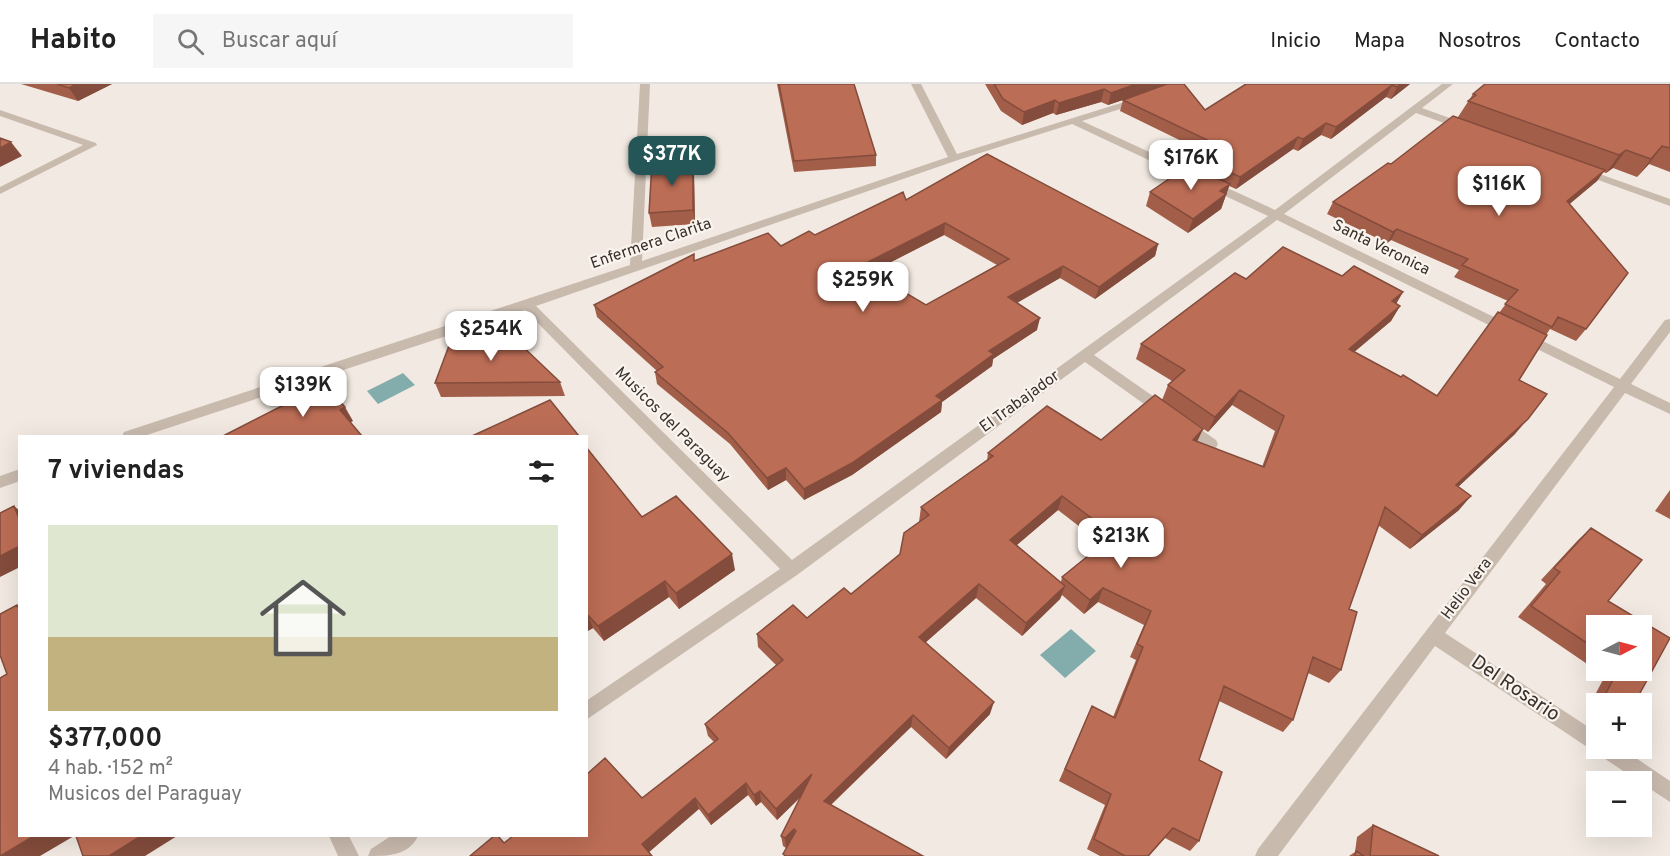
<!DOCTYPE html>
<html lang="es">
<meta charset="utf-8">
<style>
body{margin:0;font-family:Overpass,sans-serif;background:#f6f6f6;color:#222;height:100vh;display:flex;flex-direction:column;font-size:22px;white-space:nowrap}
*{box-sizing:border-box;margin:0}
p{font-size:20px;color:#767676}
.icon{flex:none;width:33px;height:33px;fill:none;stroke:currentColor;stroke-width:2;stroke-linecap:round;stroke-linejoin:round}
.map{position:relative;flex:1;overflow:hidden}
.details{position:absolute;left:18px;top:351px;width:570px;height:402px;display:flex;flex-direction:column;background:#fff;border-radius:0px;box-shadow:0 6px 24px #0002}
.details>*{flex:none}
.needle{width:39px;rotate:84deg}
.fabs{position:absolute;left:1586px;top:531px;display:grid;gap:12px}
.fabs a{display:grid;place-items:center;width:66px;height:66px;border-radius:0px;background:#fff;box-shadow:0 6px 24px #0002;font-size:30px}
.price{position:absolute;translate:-50% -51px;padding:0 14px;border-radius:12px;background:#fff;color:#222;font-size:20px;line-height:39px;filter:drop-shadow(0 2px 3px #0008)}
.price::after{content:'';position:absolute;left:50%;top:36px;width:18px;height:14px;margin-left:-9px;background:inherit;clip-path:polygon(0 0,100% 0,50% 100%)}
.price.active{background:#245557;color:#fff}
ul{padding:0;list-style:none}
li{display:grid;align-content:center;gap:12px;height:318px;padding:0 30px}
li+li{border-top:2px solid #e0e0e0}
li span{display:grid;place-items:center;height:186px;border-radius:0px;color:#555}
li>.icon{margin-inline-start:auto}
span .icon{width:108px;height:108px;fill:#fffc;stroke-width:1}
li b{font-size:26px}
h2{display:flex;justify-content:space-between;align-items:center;height:72px;padding:0 30px;font-size:26px}
header{display:flex;align-items:center;gap:36px;box-sizing:border-box;height:84px;padding:0 30px;background:#fff;border-bottom:2px solid #e0e0e0}
header strong{font-size:28px}
nav{display:flex;gap:33px;margin-inline-start:auto;font-size:21px}
.search{width:420px;height:54px;background:#f6f6f6;display:flex;align-items:center;gap:15px;box-sizing:border-box;padding:0 21px;border-radius:0px;color:#767676;font-size:22px}
.map>svg:first-child{display:block}
.water{fill:#83acad}
.lines{fill:none;stroke-linecap:round;stroke-linejoin:round}
.minor{fill:#c9baae;fill-rule:evenodd}
.wall{fill:#a25e49;fill-rule:evenodd}
.shaded-wall{fill:#844c3c}
.building{fill:#bc6d55;stroke:#844c3c;stroke-width:1.5;fill-rule:evenodd}
.labels{text-anchor:middle;dominant-baseline:central;stroke-width:4.5;stroke-linejoin:round;paint-order:stroke}
.street-label{font-size:16px;fill:#39302c;stroke:#f9f4ee}
.near-street-label{font-size:20px;fill:#39302c;stroke:#f9f4ee}
</style>
<header>
<strong>Habito</strong>
<div class="search"><svg class="icon" aria-label="search" viewBox="0 0 24 24"><circle cx="10" cy="10" r="6"/><path d="M15 15l6 6"/></svg>Buscar aquí</div>
<nav><a>Inicio</a><a>Mapa</a><a>Nosotros</a><a>Contacto</a></nav>
</header>
<div class="map">
<svg width="1670" height="772" viewBox="0 0 1670 772">
<rect width="100%" height="100%" fill="#f2eae2"/>
<path class="water" d="M403,289l12,12 -37,19 -11,-13z
M1071,545l25,22 -31,27 -25,-23z"/>
<g class="lines">
<path class="minor" d="M640,0h10l-8,177 306,-104 -37,-73h10l36,70 180,-56h6v4l-61,19 193,89 167,-126h11l-31,24 47,17v4h-8l-45,-16 -132,101 336,165 45,-59 5,-1v13l-39,52 39,19v11l-45,-21 -180,240 151,99v16h25l49,33v21l-235,-156 -157,210h-23l3,-7 356,-462 -337,-167 -183,135 122,85 2,4 -2,4h-10l-121,-86 -288,213 -211,145v-19l194,-132 -255,-259 -381,126h-22l2,-4 506,-167zM1072,40l196,92 -476,344 -256,-254 422,-146z
M0,26l96,33 1,2 -97,49v-7l83,-42 -83,-29z
M1580,83l90,32v7l-94,-34 -1,-2z
M20,385v12l-20,7v-12z
M329,752h20l10,20h-21z
M391,752h27c-9,20 -31,20 -50,20l3,-7z"/>
</g>
<path class="wall" d="M21,0h91l-34,17z
M777,0h77l22,71v11l-82,6z
M985,0h199l21,26 41,-26h164l-19,15 -5,-2 -55,42 -10,-4 -23,16 -5,-2 -57,40 -7,-3 -8,23 -33,24 -42,-27 4,-14 47,-23 3,-10 8,-5 -88,-43 3,-11 -15,5 -7,-3 -45,13 -3,-2 -31,12 -21,-14z
M1670,0v88l-21,-8 -12,13 -24,-9 -7,5 -3,-1 -6,9 -28,23 17,125 -10,12 -26,-12 -4,6 -27,45 -4,54 -57,53 1,23 -49,39 -32,-24 -29,84 -8,61 -12,13 -21,-10 -15,47 -10,12 -64,-31 -20,59v81l-9,10 -25,-13 -16,18h-49l-13,-7 18,-44 -46,-24 33,-75 21,11 23,-57 -6,-3 14,-32 -46,-23 -14,12 -22,-19 -2,4 -38,37 -46,-38 -50,44 64,72 -44,45 -35,-32 -80,78 92,51h-139l-1,-2 5,-8 -2,2 -3,-2 -2,-10 20,-39 -24,23 -16,-18 -5,4 -8,-11 -37,30 -12,-16 -229,47 35,-13 137,-45 72,-56 -6,-6 -3,-12 71,-59 -18,-18 -1,-13 50,-16 44,-24 49,-40 19,-32 2,-15 66,-46 1,-8 215,-24 -6,12 65,26 13,-36 -43,-26 -24,27 -46,-32 6,-15 4,-4 -36,-22 5,-15 105,-65 96,-3 61,16 -7,12 4,2 -9,15 -37,31 83,44 71,-95 -54,-24 5,-7 -68,-30 -4,3 -60,-29 6,-12 58,-38 67,-47 15,-23zM1058,426l44,34 -40,33 -1,5 -44,-37z
M694,90l1,50 -43,3 -3,-14z
M906,116l252,44 -3,12 -60,43 -35,-21 -43,25 20,27 -44,29 -1,7 -50,36 -1,10 -89,63 -48,25 -18,-20 -18,10 -38,-46 -73,-60 -2,-12 2,-1 -60,-54 -3,-12 101,-45 86,-14 34,-11zM944,151l53,30 -71,40 -55,-33z
M513,248l4,12 43,38 5,14 -124,1 -6,-14 36,-40z
M586,363l56,70 93,53 -56,39 -10,-12 -65,44 -11,-13 -7,4z
M1670,406v29l-15,-8z
M1591,444l51,32 -34,41 62,37 -36,66h-38v11l-9,-5 18,-34 -8,-6h44v-44h-45v44l-78,-53 28,-33 -5,-4 37,-40z
M1373,741l66,31h-90l6,-4 2,-15z"/>
<path class="shaded-wall" d="M76,0h36l-34,17 -9,-13z
M1136,0h33l-61,21 3,-12z
M1401,0h9l-19,15 6,-12z
M1392,1l-6,12 -55,42 5,-12z
M1104,5l-3,13 -45,13 3,-12z
M1055,16l-2,13 -31,12 2,-13z
M1326,39l-5,12 -23,16 5,-12z
M1298,53l-5,12 -57,40 4,-12z
M11,58l11,14 -22,11v-19z
M1662,62l-13,18 -12,13 14,-18z
M1626,66l-13,18 -7,5 13,-18z
M693,76l1,14 1,50 -2,-14z
M1605,86l-8,11 -38,32 8,-12z
M1230,100l-9,25 -33,24 5,-14 27,-28z
M945,139l-1,12 -84,43v-12z
M1397,145l-6,11 -4,3 6,-11z
M1158,160l-3,12 -60,43 4,-12z
M1063,182l-3,12 -54,31 2,-12z
M1403,208l-9,15 -2,-6z
M1400,222l-9,15 -51,43 9,-15z
M1040,234l-3,12 -44,29 -1,7 -50,36 -1,10 -89,63 -48,25v-11l132,-93 53,-45z
M513,248l5,14 -9,-2z
M1240,306l-8,15 -24,27 7,-15z
M345,323l8,14 -5,3 -8,-14z
M1528,335l-13,15 -71,66 12,-15z
M1203,345l-7,15 -3,-4z
M786,384v12l-18,10 -1,-12z
M1062,412l-4,14 -52,44 4,-14z
M1471,412l-12,14 -49,39 12,-14z
M14,422l6,5v10z
M20,462v21l-20,10v-21z
M732,470l3,16 -56,39 -3,-16z
M665,497l4,16 -65,44 -6,-15z
M979,500l-3,14 -59,52 2,-13z
M1065,502l-5,13 -38,37 4,-13z
M1103,504l-5,14 -14,12 6,-14z
M587,528l6,16 -7,4z
M994,618l-4,12 -44,45 3,-11z
M913,631l-2,12 -87,84v-10z
M812,690v11l-35,35 -1,-11z
M746,699l2,12 -37,30 -3,-10z
M760,707l1,11 -5,4 -2,-11z
M695,714l4,11 -52,45 -5,-10z
M794,745l1,10 -9,9 -1,-10z
M34,752h40l-34,20h-40z
M141,752h36l-32,20h-36z"/>
<path class="building" d="M57,0h19l-7,4z
M779,0h75l22,71 -82,6z
M994,0h142l-25,9 -7,-4 -45,14 -4,-3 -31,12 -21,-13z
M1167,0h17l21,26 41,-26h155l-4,3 -5,-2 -56,42 -10,-4 -23,16 -5,-2 -58,40 -40,-18 20,-13 -97,-46z
M1485,0h185v64l-8,-2 -11,13 -25,-9 -7,5 -151,-54 8,-6 -3,-1z
M1453,32l152,54 -38,31 61,72 -42,56 -28,-12 -6,10 -47,-23 13,-14 -56,-25 6,-6 -71,-30 -4,3 -60,-30 55,-39 3,1z
M0,54l11,4 -11,6z
M987,70l171,90 -59,43 -36,-21 -55,31 32,21 -51,33 5,3 -58,42 6,4 -90,63 -48,26 -18,-21 -19,10 -39,-45 -73,-61 8,-5 -69,-62 100,-51v7l74,-28 13,13 28,-15 6,4 88,-43 3,8zM945,139l64,36 -83,46 -66,-39z
M693,76v50l-44,3 3,-51z
M1189,81l41,19 -10,7 6,3 -33,25 -43,-27z
M1283,163l59,29 12,-10 49,26 -11,9 8,5 -51,43 52,28 2,-2 34,21 61,-84 49,23 -28,45 28,14 -19,25 -72,66 15,11 -49,39 -37,-28 -36,102 8,3 -16,58 -28,-13 -20,63 -69,-34 -25,74 23,12 -23,69 -26,-13 -25,28h-23l-31,-17 17,-45 -46,-25 27,-63 23,12 28,-71 -6,-3 14,-33 -48,-23 -13,12 -28,-23 52,-42 -52,-39 -52,44 55,46 -39,37 -47,-39 -60,53 75,65 -45,46 -36,-33 -89,86 99,55h-137l-3,-2 13,-23 -2,-2 -9,9 -4,-2 31,-62 -36,35 -16,-18 -6,4 -8,-12 -38,32 -13,-17 -53,46 10,12h-182l24,-20h4l6,7 9,-7h73v-61l19,-17 37,40 76,-59 -13,-15 78,-64 -26,-26 36,-29 14,13 37,-30 7,6 49,-40 4,-21 25,-18 -8,-8 72,-51 -5,-3 59,-47 54,34 54,-45 48,34 -10,11 71,27 20,-51 -44,-26 -25,27 -47,-32 17,-15 -44,-26 94,-71 11,6z
M475,248h38l-4,12h11l40,38 -125,1 15,-40h21z
M325,300l20,23 -5,3 22,26h-139z
M550,316l29,36h-107z
M586,363l56,70 34,-21 56,58 -56,39 -11,-12 -67,45 -12,-13z
M14,422l6,15v25l-20,10v-43z
M1591,444l51,32 -34,41 62,37 -36,66h-24l-7,-5 15,-29h23v-44h-45v23l-65,-43 29,-34 -6,-4z
M17,521l3,6v225h14l-34,20v-178l7,-4 -7,-19v-41z
M1373,741l66,31h-69z
M76,752h65l-32,20h-26z
M1356,767l8,5h-9z"/>
<g class="labels">
<g class="street-label">
<text transform="translate(651 160) rotate(-19)">Enfermera Clarita</text>
<text transform="translate(1381 164) rotate(26)">Santa Veronica</text>
<text transform="translate(1020 318) rotate(-36)">El Trabajador</text>
<text transform="translate(672 341) rotate(45)">Musicos del Paraguay</text>
<text transform="translate(1467 505) rotate(-53)">Helio Vera</text>
</g>
<g class="near-street-label">
<text transform="translate(1515 605) rotate(34)">Del Rosario</text>
</g>
</g>
</svg>
<div class="fabs">
<a><svg class="needle" viewBox="-14 -14 28 28"><path d="M0-13l5 13h-10z" fill="#e53935"/><path d="M0 13l5-13h-10z" fill="#767676"/></svg></a>
<a>+</a>
<a>−</a>
</div>
<b class="price active" style="left:672px;top:103px">$377K</b>
<b class="price" style="left:1191px;top:107px">$176K</b>
<b class="price" style="left:1499px;top:133px">$116K</b>
<b class="price" style="left:863px;top:229px">$259K</b>
<b class="price" style="left:491px;top:278px">$254K</b>
<b class="price" style="left:303px;top:334px">$139K</b>
<b class="price" style="left:1121px;top:485px">$213K</b>
<section class="details">
<h2>7 viviendas<svg class="icon" aria-label="filters" viewBox="0 0 24 24"><path d="M4 7h16M4 17h16"/><circle cx="9" cy="7" r="2"/><circle cx="15" cy="17" r="2"/></svg></h2>
<ul>
<li><span style="background:linear-gradient(#dfe7d0 60%,#c2b280 0)"><svg class="icon" aria-label="home" viewBox="0 0 24 24"><path d="M3 11l9-7 9 7M6 9v11h12V9"/></svg></span><div><b>$377,000</b><p>4 hab. · 152 m²</p><p>Musicos del Paraguay</p></div></li>
</ul>
</section>
</div>
